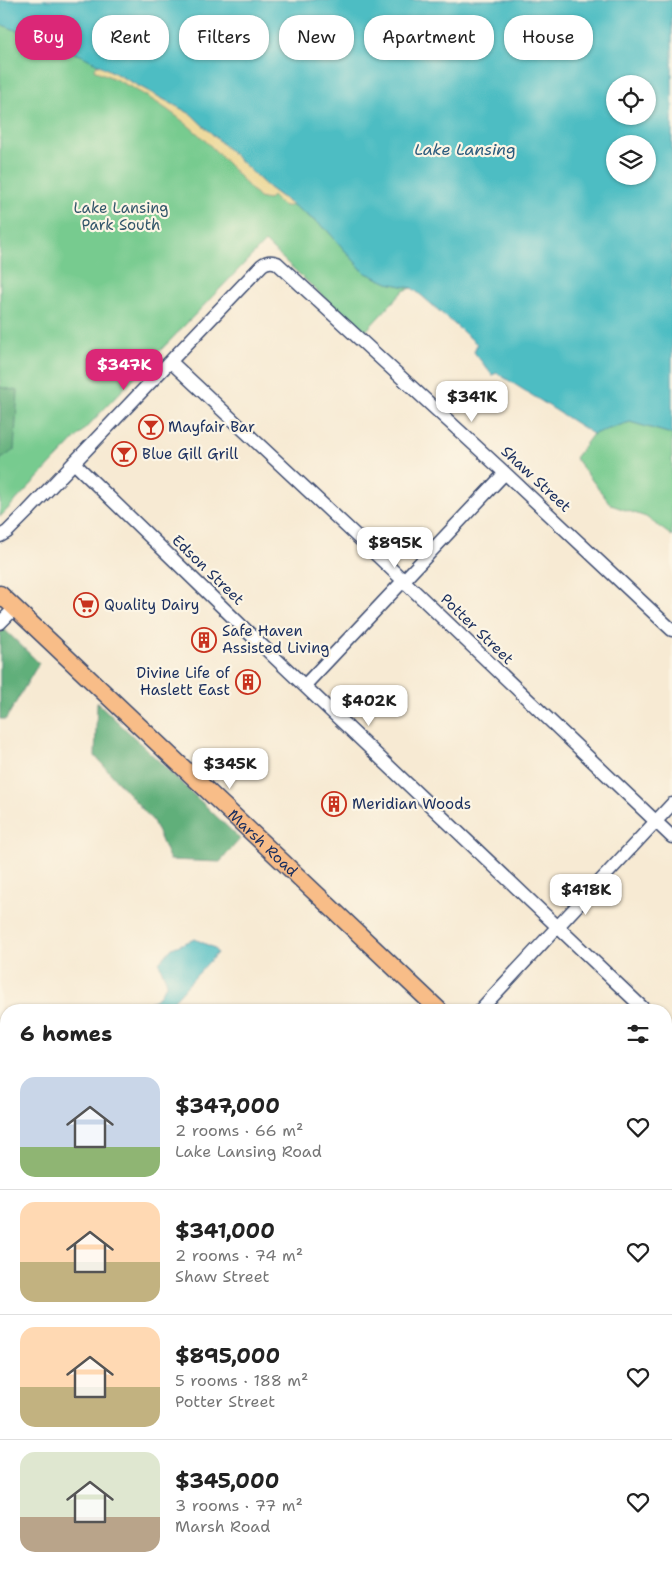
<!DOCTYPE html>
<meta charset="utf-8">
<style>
body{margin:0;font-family:"Shantell Sans",sans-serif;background:#f6f6f6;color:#222;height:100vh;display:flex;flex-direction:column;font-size:19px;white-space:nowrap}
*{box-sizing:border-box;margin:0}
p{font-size:16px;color:#767676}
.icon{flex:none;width:28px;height:28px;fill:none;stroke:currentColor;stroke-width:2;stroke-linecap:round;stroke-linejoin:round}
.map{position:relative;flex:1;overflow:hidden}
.panel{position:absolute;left:0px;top:1004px;width:672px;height:571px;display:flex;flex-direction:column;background:#fff;border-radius:20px 20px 0 0;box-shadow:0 1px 4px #0004}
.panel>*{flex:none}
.banner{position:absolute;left:15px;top:15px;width:642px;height:45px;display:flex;gap:10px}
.buttons{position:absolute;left:606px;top:75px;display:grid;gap:10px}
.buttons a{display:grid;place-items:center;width:50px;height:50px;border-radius:50%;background:#fff;box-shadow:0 1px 4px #0004;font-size:25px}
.price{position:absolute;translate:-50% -42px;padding:0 11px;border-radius:10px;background:#fff;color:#222;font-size:16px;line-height:32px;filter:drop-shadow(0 1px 2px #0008)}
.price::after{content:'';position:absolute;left:50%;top:30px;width:15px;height:11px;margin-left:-8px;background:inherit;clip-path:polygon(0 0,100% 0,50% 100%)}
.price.on{background:#db2777;color:#fff}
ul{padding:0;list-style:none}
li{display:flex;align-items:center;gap:15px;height:125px;padding:0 20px}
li+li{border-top:1px solid #e0e0e0}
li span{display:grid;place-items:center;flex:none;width:140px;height:100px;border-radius:15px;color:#555}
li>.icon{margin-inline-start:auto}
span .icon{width:60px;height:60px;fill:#fffc;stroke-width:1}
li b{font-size:21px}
h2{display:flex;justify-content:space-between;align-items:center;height:60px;padding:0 20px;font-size:21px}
.pill{padding:0 18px;border-radius:20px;background:#fff;box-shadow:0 1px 4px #0004;font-size:18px;line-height:45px}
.pill.on{background:#db2777;color:#fff}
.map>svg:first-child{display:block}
.green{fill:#77cb8f;stroke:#497d76}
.forest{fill:#61af7a;stroke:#3e6f6c}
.sand{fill:#eeda9e;stroke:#84847e}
.water{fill:#4ebdc3;stroke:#347690;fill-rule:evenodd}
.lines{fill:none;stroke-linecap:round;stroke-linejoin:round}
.stream{stroke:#4ebdc3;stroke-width:3}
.minor-casing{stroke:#3c4b70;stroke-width:15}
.major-casing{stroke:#3c4b70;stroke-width:19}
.minor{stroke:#fff;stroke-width:12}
.major{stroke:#f8bd88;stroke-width:16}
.labels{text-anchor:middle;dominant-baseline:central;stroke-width:4.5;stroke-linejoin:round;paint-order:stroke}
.park-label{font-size:15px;fill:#32566a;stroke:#fcf5e5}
.poi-label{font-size:15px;fill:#1b2f5e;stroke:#fcf5e5;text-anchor:start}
.street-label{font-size:15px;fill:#1b2f5e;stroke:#fcf5e5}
.water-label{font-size:16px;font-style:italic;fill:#2a5a7c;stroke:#fcf5e5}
</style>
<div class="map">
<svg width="672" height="1574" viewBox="0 0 672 1574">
<rect width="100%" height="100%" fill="#fcf5e5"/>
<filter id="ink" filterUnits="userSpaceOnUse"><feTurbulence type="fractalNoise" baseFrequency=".02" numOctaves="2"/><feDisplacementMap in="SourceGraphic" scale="10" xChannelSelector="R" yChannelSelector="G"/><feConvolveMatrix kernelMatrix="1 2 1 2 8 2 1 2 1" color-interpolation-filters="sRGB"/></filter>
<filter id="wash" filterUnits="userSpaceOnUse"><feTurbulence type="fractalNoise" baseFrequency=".0096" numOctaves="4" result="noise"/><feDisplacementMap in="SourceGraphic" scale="20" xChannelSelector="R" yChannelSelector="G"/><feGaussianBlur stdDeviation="1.12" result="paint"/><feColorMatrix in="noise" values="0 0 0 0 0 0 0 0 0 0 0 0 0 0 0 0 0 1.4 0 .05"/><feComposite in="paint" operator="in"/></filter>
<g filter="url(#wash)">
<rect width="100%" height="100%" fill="#f7ead3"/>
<path class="green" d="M0,24l83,32 108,58 77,73 58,42 38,43 24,11 24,5 -9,3 -40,43 -98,-92 -265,275z
M630,422l42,12v102l-26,-19 -35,-12 -36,-47 18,-24z
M6,1038v91l-6,6v-91z"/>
<path class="forest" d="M0,387l18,4 -4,59 -14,10z
M4,629l35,34 -33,56h-6v-86z
M97,702l143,137 -20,23 -50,-2 -17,-39 -58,-65z
M0,1265l6,8v254l-6,-9z
M19,1569h279l40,5h-318z"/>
<path class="sand" d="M98,64l93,50 77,73 24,18c-9,4 -14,-3 -20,-9l-4,4 -9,-2c-23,-25 -45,-51 -70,-72 -28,-23 -62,-43 -95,-56z"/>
<path class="water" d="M0,0h672v434l-42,-12 -37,12 -96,-61 -5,2 -18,-23 3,-8 -55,-48 -10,-8 -24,-5 -24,-11 -38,-43 -58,-42 -77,-73 -108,-58 -83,-32zM615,84h33v32h-33zM615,144h33v32h-33z
M195,939l19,9 3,5 -52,57h-31l24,-12 9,-15 -8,-20 13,-15z"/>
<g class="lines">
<path class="stream" d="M0,1484l6,9
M42,1569l2,5"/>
</g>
</g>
<g filter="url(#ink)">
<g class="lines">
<defs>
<path id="minor" d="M171,362l193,181 308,294
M74,463l177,172 394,375
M0,536l7,-4 20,-20 235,-247c5,-4 10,-4 15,-2l228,210 167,157
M0,623l15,-15
M305,685l200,-212
M480,1010l192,-206
M666,1030l6,6
M0,1147l6,14
M354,1569l7,5"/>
<g id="major">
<path id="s1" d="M0,594l439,416"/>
<path d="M666,1233l6,5"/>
<path d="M666,1328l6,-6"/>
<path d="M439,1574l5,-5"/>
</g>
</defs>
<use href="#minor" class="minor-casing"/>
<use href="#major" class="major-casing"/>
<use href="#minor" class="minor"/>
<use href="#major" class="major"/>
</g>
</g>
<defs>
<symbol id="bar-ring" viewBox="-11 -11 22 22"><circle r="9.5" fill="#fcf5e5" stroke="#c8321e" stroke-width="1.5"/><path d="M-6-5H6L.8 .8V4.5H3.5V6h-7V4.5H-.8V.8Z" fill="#c8321e"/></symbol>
<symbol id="supermarket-ring" viewBox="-11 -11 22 22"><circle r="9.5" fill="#fcf5e5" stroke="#c8321e" stroke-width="1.5"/><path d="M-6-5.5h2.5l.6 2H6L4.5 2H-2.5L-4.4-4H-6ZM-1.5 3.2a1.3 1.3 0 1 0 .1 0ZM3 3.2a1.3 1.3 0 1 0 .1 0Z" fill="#c8321e"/></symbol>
<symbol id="building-ring" viewBox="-11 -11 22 22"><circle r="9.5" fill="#fcf5e5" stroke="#c8321e" stroke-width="1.5"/><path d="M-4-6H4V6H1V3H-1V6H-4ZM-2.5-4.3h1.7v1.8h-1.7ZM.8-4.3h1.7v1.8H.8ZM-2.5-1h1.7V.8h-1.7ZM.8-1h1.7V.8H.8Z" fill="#c8321e"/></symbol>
</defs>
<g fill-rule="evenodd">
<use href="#bar-ring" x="137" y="413" width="28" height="28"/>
<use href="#bar-ring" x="110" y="440" width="28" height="28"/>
<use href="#supermarket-ring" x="72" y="591" width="28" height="28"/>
<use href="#building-ring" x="190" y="626" width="28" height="28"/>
<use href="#building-ring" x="234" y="668" width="28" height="28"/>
<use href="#building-ring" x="320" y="790" width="28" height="28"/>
</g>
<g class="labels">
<g class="park-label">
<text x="121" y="208">Lake Lansing<tspan x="121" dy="17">Park South</tspan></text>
</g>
<g class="poi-label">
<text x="168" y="427">Mayfair Bar</text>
<text x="142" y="454">Blue Gill Grill</text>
<text x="104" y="605">Quality Dairy</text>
<text x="222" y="631">Safe Haven<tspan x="222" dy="17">Assisted Living</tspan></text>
<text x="230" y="673" text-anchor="end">Divine Life of<tspan x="230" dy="17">Haslett East</tspan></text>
<text x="352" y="804">Meridian Woods</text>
</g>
<g class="street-label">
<text transform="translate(536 479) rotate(43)">Shaw Street</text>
<text transform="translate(208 570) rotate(44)">Edson Street</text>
<text transform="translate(477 629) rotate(44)">Potter Street</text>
<text stroke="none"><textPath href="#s1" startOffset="362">Marsh Road</textPath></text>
</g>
<g class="water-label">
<text x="465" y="149">Lake Lansing</text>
</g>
</g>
</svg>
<div class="buttons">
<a><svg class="icon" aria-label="locate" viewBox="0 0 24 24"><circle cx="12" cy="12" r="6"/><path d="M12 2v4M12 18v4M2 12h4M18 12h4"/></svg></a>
<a><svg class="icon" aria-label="layers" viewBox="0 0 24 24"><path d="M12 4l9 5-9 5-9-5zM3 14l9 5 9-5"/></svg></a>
</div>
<b class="price on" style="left:124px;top:391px">$347K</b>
<b class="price" style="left:472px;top:423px">$341K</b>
<b class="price" style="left:395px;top:569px">$895K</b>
<b class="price" style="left:369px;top:727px">$402K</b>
<b class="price" style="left:230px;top:790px">$345K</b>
<b class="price" style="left:586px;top:916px">$418K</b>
<div class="banner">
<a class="pill on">Buy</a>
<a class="pill">Rent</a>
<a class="pill">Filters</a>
<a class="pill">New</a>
<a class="pill">Apartment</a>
<a class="pill">House</a>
</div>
<section class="panel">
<h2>6 homes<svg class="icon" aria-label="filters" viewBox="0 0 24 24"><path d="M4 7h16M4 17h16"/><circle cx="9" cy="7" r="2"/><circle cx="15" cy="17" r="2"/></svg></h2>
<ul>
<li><span style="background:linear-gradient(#c9d6e8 70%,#8fb573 0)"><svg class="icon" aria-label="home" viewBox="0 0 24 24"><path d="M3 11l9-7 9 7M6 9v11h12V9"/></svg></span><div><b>$347,000</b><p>2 rooms · 66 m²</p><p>Lake Lansing Road</p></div><svg class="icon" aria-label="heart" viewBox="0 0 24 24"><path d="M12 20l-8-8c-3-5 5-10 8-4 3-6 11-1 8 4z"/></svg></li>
<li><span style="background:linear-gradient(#ffd9b3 60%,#c2b280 0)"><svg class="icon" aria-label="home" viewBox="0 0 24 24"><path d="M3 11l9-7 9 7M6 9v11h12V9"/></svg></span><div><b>$341,000</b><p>2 rooms · 74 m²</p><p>Shaw Street</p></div><svg class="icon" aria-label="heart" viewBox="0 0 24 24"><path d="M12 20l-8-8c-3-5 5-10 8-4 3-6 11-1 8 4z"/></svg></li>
<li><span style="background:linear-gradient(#ffd9b3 60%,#c2b280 0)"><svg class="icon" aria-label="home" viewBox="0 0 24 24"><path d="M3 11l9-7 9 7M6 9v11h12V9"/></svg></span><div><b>$895,000</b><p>5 rooms · 188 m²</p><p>Potter Street</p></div><svg class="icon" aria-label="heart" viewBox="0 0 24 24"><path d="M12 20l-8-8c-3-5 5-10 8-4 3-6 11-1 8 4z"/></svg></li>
<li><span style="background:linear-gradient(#dfe7d0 65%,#b9a48a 0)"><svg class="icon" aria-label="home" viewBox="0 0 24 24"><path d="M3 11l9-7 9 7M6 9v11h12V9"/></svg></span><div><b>$345,000</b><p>3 rooms · 77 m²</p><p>Marsh Road</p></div><svg class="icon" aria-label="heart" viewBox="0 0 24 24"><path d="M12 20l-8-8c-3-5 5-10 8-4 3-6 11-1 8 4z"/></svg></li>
</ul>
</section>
</div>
